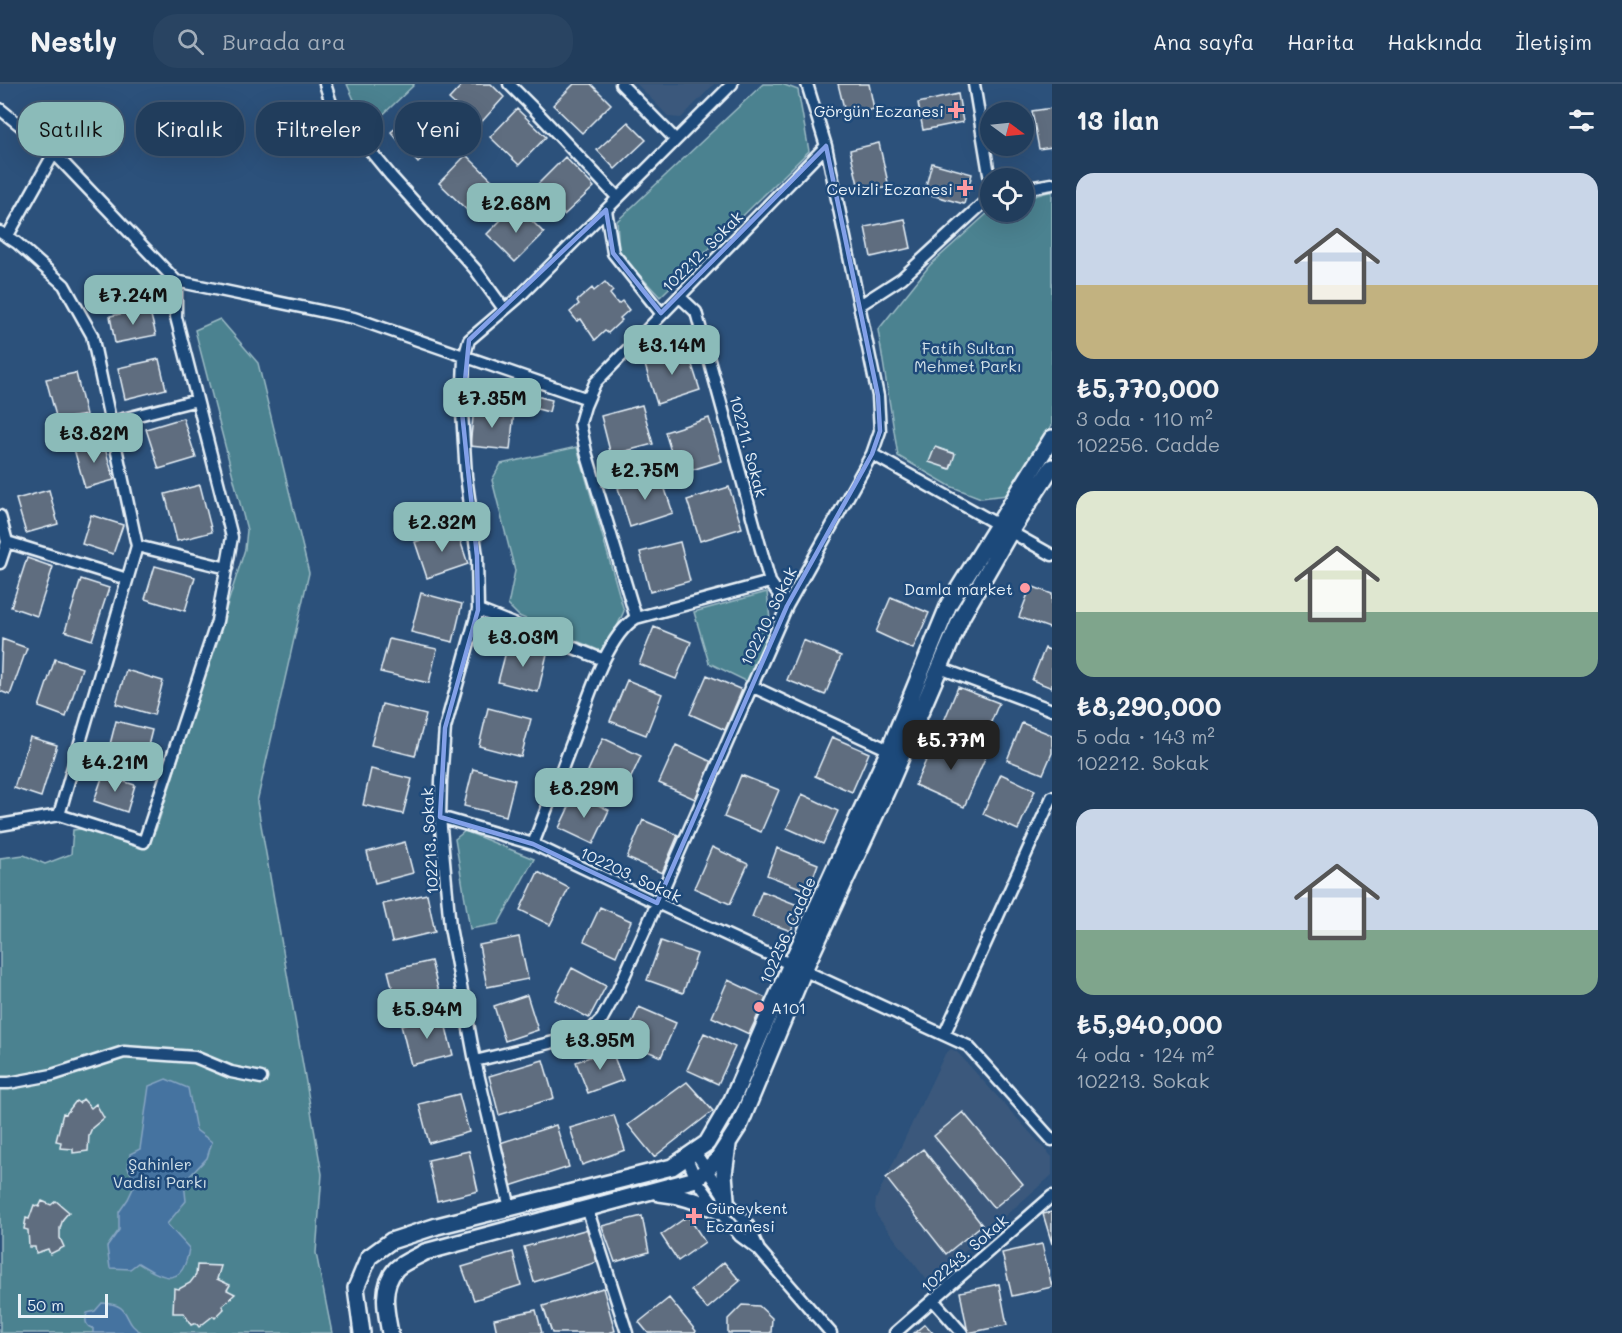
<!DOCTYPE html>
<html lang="tr">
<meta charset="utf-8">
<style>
body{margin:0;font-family:Mali,sans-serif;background:#294462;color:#f1f3f6;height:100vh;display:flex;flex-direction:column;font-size:22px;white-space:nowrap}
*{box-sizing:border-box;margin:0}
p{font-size:20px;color:#a2aebb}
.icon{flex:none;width:33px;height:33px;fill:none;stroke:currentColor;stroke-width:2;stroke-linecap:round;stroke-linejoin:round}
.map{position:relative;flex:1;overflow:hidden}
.drawer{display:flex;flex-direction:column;background:#213d5c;width:570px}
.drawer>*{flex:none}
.top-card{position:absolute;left:18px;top:18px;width:570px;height:54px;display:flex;gap:12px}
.needle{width:39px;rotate:105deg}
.fabs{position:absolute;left:980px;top:18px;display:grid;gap:12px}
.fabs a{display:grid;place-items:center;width:54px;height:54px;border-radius:50%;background:#213d5c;box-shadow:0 6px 24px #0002,0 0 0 2px #3e5672;font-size:30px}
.scale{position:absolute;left:18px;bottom:15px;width:90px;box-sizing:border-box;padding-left:6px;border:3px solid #e8f1f8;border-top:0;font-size:16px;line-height:21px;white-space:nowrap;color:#e8f1f8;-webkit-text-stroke:4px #1f4a7a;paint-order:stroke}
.price{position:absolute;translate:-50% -51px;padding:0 14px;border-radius:12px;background:#8bbbb9;color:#111;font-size:20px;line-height:39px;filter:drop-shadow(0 2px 3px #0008)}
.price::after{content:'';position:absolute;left:50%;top:36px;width:18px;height:14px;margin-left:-9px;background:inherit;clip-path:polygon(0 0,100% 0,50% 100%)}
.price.selected{background:#222;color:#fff}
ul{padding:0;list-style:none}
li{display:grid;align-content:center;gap:12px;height:318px;padding:0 24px}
li span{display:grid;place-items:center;height:186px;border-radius:18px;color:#555}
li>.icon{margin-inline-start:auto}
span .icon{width:108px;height:108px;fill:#fffc;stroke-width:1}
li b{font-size:26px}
h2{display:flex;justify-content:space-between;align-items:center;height:72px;padding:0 24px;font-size:26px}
.pill{padding:0 21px;border-radius:24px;background:#213d5c;box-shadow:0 6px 24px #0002,0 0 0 2px #3e5672;font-size:21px;line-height:54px}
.pill.selected{background:#8bbbb9;color:#111}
header{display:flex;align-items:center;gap:36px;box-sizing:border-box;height:84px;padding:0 30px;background:#213d5c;border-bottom:2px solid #3e5672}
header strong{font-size:28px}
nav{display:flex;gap:33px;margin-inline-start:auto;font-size:21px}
.search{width:420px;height:54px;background:#294462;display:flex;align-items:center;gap:15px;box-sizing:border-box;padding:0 21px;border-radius:24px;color:#a2aebb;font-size:22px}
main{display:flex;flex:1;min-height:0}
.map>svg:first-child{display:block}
.built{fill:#3b597c}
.green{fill:#4c8290;stroke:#9abac4;stroke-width:1.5}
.water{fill:#4473a0;stroke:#86a5c3;stroke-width:1.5}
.building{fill:#5f6d7f;stroke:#e8f1f8;stroke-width:1.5}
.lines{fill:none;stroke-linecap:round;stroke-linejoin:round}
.street-casing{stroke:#e8f1f8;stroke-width:15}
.secondary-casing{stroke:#e8f1f8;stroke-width:20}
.street{stroke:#1f4a7a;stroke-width:10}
.secondary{stroke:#1f4a7a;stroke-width:15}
.marked{fill:none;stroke:#82a0e8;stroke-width:4.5;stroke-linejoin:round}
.poi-dot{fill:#ff9aa2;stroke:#1f4a7a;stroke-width:2}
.labels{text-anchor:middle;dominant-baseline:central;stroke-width:5;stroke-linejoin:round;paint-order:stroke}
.poi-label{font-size:16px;fill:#e8f1f8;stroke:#1f4a7a;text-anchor:end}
.street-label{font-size:16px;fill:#e8f1f8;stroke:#1f4a7a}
.park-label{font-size:16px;fill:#d1e0e8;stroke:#1f4a7a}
</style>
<header>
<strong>Nestly</strong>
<div class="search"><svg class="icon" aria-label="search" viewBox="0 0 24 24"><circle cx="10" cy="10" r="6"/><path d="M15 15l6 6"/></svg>Burada ara</div>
<nav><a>Ana sayfa</a><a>Harita</a><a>Hakkında</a><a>İletişim</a></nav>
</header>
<main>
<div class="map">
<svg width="1052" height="1249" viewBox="0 0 1052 1249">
<rect width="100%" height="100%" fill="#2c517b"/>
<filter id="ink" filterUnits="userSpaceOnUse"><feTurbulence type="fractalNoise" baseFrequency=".0167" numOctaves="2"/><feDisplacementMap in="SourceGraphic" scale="12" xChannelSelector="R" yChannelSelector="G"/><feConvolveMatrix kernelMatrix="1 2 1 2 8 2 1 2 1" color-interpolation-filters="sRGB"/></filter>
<g filter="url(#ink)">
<path class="built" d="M637,0h77l-33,34 -12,-1z
M951,965l6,3 95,105v18l-119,104h-7l-49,-63 -2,-8 1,-9 69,-145z"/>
<path class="green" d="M347,0h67v1l-42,40 -17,-23z
M763,0h19l16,6 11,61 -149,146 -41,-44 -2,-32z
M1052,107v234l-45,70 -26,3 -31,-12 -52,-30 -20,-126 52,-65 60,-54 33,1v-13z
M220,235l38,44 51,210 -52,229 65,372 -6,79 16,80h-332v-475l24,-3 21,9 26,-10 2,-24 15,-2 58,17 10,-15 89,-281 2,-19 -52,-200z
M577,363l47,164 -19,42 -86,-37 -11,-11 7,-34 -23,-91 9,-16z
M767,508l4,37 -23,53 -39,-19 -15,-51z
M465,747l69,28 -36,65 -28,5 -15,-90z"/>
<path class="water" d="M166,995l22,9 8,42 16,12 -5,16 -23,24 2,19 -19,23 22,24c-6,41 -25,31 -51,15l-8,6 -20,-1 -3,-21 12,-17v-18l9,-13 8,-17 -8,-14 2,-14 10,-5 9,-63z
M102,1219c33,1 18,20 41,30h-50v-5c-8,-1 -8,-8 -6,-15l8,-2z"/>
<path class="building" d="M463,0h28l13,13 -26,29 -29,-27z
M574,0h17l20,20 -29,29 -29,-28z
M838,0h31l5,25 -28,7z
M958,10l5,28 -40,8 -5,-27z
M421,22l26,30 -29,27 -27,-31z
M1052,24v39l-13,2 -7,-38z
M517,25l29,28 -27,28 -29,-28z
M628,38l18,18 -31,29 -18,-19z
M879,59l10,44 -29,6 -10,-43z
M466,71l33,32 -27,28 -33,-32z
M565,73l29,30 -30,28 -26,-31z
M932,79l40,11 -8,30 -40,-11z
M516,121l28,28 -29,29 -28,-28z
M905,135l6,29 -40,9 -6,-30z
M605,198l8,9 -3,3 8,10 4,-3 7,9 -9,8 2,2 -14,13 -3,-2 -10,9 -14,-21 -4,2 -7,-9 9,-8 -2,-3 15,-13 2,3z
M149,224l7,27 -41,8 -5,-27z
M687,265l13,41 -43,14 -13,-42z
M159,275l7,30 -41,10 -7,-31z
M76,289l10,42 -29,5 -11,-41z
M536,312l16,4 -3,12 -16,-4z
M642,321l11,39 -42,11 -10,-39z
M474,324l40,4 -4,38 -40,-4z
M183,334l13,40 -37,11 -13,-40z
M709,334l13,43 -44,13 -13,-42z
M103,357l11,39 -29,8 -11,-39z
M935,363l20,7 -5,15 -21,-7z
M660,390l13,39 -43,14 -12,-39z
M200,401l12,47 -35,9 -12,-47z
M729,403l13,41 -42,13 -13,-41z
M49,406l9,34 -32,9 -10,-34z
M91,431l32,10 -10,29 -31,-10z
M456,444l12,36 -41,14 -12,-36z
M680,458l10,39 -40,11 -10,-40z
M27,474l26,9 -16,49 -26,-9z
M155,482l40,11 -10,34 -40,-12z
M81,495l28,9 -17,52 -27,-9z
M1031,502l21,8v35l-33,-12z
M421,509l41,11 -9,38 -42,-10z
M891,513l38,16 -16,36 -37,-17z
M654,543l37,15 -15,37 -37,-15z
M2,555l25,9 -17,47 -10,-4z
M389,555l48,10 -8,34 -49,-11z
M803,556l38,16 -16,39 -38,-15z
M508,560l39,10 -9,38 -40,-10z
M1045,564l7,3v37l-20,-8z
M55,575l27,9 -16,49 -27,-10z
M126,586l37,11 -9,34 -38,-11z
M707,591l35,15 -17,40 -35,-16z
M627,596l35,14 -16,41 -36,-14z
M958,603l41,16 -18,43 -41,-15z
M382,620l44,11 -11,41 -44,-11z
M488,624l43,11 -10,38 -42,-11z
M116,637l36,9 -8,32 -36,-10z
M1022,639l30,12v18l-9,21 -36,-14z
M937,652l49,20 -22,51 -49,-22z
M30,653l27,8 -16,52 -27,-9z
M832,653l37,16 -17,39 -37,-16z
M603,654l38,18 -15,32 -38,-17z
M676,661l36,17 -17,37 -36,-16z
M371,685l41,10 -9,35 -40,-9z
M473,685l42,11 -9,36 -42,-10z
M1001,690l34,16 -17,40 -35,-16z
M103,691l32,10 -8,27 -33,-11z
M741,691l38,15 -18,42 -37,-15z
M575,710l34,16 -16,34 -34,-16z
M802,710l36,17 -15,33 -36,-16z
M643,736l35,15 -16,38 -35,-15z
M405,758l8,31 -38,10 -8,-31z
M712,763l36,17 -18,40 -36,-16z
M777,764l41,16 -10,27 -41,-16z
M538,788l31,16 -19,37 -30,-15z
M762,807l38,15 -9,25 -39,-14z
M427,810l8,38 -43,10 -9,-38z
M600,823l31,14 -15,35 -32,-15z
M519,853l9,42 -41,8 -8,-42z
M661,857l36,13 -14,39 -36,-13z
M431,877l10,39 -43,10 -10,-39z
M572,884l34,18 -17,32 -34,-18z
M728,896l38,18 -17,36 -37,-17z
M527,911l11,35 -33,11 -11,-35z
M639,923l37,16 -15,34 -37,-16z
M443,931l10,40 -42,10 -10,-40z
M704,949l31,14 -17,37 -31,-14z
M611,965l12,31 -35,13 -12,-31z
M543,976l11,38 -55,17 -10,-39z
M687,998l26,29 -59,46 -26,-32z
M459,1010l10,38 -40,11 -10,-39z
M83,1015l8,9 5,-4 8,14 -12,10 -3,7 -1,16 -15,2v-4l-13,-1 1,-6 -5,-1 7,-28 3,1 10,-13 3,2z
M963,1028l60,72 -29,24 -60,-72z
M614,1031l11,35 -43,15 -12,-37z
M556,1041l13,42 -59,19 -10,-43z
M923,1065l59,76 -36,29 -60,-76z
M469,1067l9,40 -41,10 -9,-41z
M42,1117l9,4 5,-4 13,11 -6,7 -3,9v10l4,9 -14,7 -2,-5 -12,4 -1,-6h-6l-1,-17 -4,-1 2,-11 3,1 5,-14 5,2z
M1052,1128v32l-9,-30z
M642,1132l7,36 -34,10 -13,-36z
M688,1132l17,26 -27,19 -17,-26z
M588,1145l9,33 -63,20 -10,-35z
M1042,1160l10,43 -40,9 -10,-43z
M513,1168l8,33 -47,15 -12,-33z
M724,1178l16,19 -33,28 -16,-19z
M197,1181l24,1 -4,13 13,6 -3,5 8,4 -13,12 2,3 -9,9 -2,-2 -14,11 -3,-4 -5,2 -7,-12h-11l1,-25 5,1 11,-6 6,-8z
M999,1200l8,41 -39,8 -8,-41z
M603,1204l12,43 -7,2h-56l-9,-27z
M669,1214l27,33 -1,2h-47l-9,-11z
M742,1221l17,1 13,12 -1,15h-43v-14z
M536,1226l6,23h-45l-3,-14z
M925,1240l8,9h-19z"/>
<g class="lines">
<defs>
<path id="street" d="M325,0l6,19 60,73 84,93 29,40
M509,0l24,24 85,90
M621,0l55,56
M974,0l16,96
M0,25l54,44 122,128 178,37 234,81
M1023,105l29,-5
M606,126l7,43 48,60
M0,148l17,11 47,42 28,50 45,211 -78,269 -59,10
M7,153l47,-84
M680,213l16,15 74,270 17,24
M860,221l42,-27 88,-81
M111,338l86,-22
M872,370l180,101
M0,432l7,26 -7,21
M7,458l120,37
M137,462l90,22
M478,526l126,50
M636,534l134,-36
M940,584l112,42
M751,602l138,64
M59,731l85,27 73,-221 15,-84 -56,-220v-36
M440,733l93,27 124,59 311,143 84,94
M533,760c14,-35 27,-70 40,-104 13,-34 32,-103 63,-122l-50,-166 -6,-29 5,-17 10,-23 231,-237
M944,951l108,-238
M475,977l112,-27 15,-15 16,-29 39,-87 130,-297 85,-152 8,-23 -2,-35 -52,-250 -19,-62
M0,999h9l43,-8 72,-23 71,5 36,15 30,6
M695,1068l31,47 22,26 11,25
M687,1074l9,21 23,32 21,25 19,14 72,83
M510,1124l-35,-147 -25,-134 -10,-110 1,-36 4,-53 33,-118 -1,-54 -11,-80 -4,-64 2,-54 5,-18 49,-42 214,-214
M587,1124l40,125
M933,1216l29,33
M895,1249l157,-137"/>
<path id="secondary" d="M659,1109c22,2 40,8 60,18
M726,1115l-2,-25 4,-29
M362,1249l-6,-45 13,-31 22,-16 46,-15 235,-59 35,-24 25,-43 59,-136 98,-214 60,-146 103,-166
M390,1249c-4,-21 -10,-46 6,-64 7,-7 21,-12 29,-17l271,-73 21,-19 23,-36 64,-154 86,-187 72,-167 48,-84 42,-65"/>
</defs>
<use href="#street" class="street-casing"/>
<use href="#secondary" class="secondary-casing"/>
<use href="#street" class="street"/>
<use href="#secondary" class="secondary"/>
</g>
</g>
<path class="marked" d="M826,62l52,250 2,35 -8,23 -85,152 -130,297 -124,-59 -93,-27 5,-89 33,-118 -1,-54 -15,-144 7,-72 137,-130 7,43 48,60z"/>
<g class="poi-dot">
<path d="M953 17h6v6h6v6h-6v6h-6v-6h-6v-6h6z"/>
<path d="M962 95h6v6h6v6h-6v6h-6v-6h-6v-6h6z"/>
<circle cx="1025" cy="504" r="6"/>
<circle cx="759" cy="923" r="6"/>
<path d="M691 1123h6v6h6v6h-6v6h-6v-6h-6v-6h6z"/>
</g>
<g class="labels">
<g class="poi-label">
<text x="944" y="26">Görgün Eczanesi</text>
<text x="953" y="104">Cevizli Eczanesi</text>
<text x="1013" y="504">Damla market</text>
<text x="771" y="923" text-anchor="start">A101</text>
<text x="706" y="1123" text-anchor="start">Güneykent<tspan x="706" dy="18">Eczanesi</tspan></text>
</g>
<g class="street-label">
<text transform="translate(702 167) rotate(-45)">102212. Sokak</text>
<text transform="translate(749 362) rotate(75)">102211. Sokak</text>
<text transform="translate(768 532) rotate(-64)">102210. Sokak</text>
<text transform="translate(429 757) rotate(-93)">102213. Sokak</text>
<text transform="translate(631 790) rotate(25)">102203. Sokak</text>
<text transform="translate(787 846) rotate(-66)">102256. Cadde</text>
<text transform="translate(964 1169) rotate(-41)">102243. Sokak</text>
</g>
<g class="park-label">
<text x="968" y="263">Fatih Sultan<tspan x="968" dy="18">Mehmet Parkı</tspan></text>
<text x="160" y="1079">Şahinler<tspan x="160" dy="18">Vadisi Parkı</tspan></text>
</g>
</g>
</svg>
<div class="fabs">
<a><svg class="needle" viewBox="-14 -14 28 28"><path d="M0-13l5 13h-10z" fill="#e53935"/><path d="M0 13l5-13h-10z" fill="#a2aebb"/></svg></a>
<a><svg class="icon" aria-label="locate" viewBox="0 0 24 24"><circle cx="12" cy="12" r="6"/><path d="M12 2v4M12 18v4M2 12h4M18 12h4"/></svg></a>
</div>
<div class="scale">50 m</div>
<b class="price" style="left:516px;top:150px">₺2.68M</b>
<b class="price" style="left:133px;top:242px">₺7.24M</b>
<b class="price" style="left:672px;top:292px">₺3.14M</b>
<b class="price" style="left:492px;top:345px">₺7.35M</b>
<b class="price" style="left:94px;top:380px">₺3.82M</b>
<b class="price" style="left:645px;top:417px">₺2.75M</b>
<b class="price" style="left:442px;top:469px">₺2.32M</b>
<b class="price" style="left:523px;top:584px">₺3.03M</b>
<b class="price selected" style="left:951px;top:687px">₺5.77M</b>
<b class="price" style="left:115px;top:709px">₺4.21M</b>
<b class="price" style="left:584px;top:735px">₺8.29M</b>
<b class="price" style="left:427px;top:956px">₺5.94M</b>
<b class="price" style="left:600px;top:987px">₺3.95M</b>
<div class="top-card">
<a class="pill selected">Satılık</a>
<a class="pill">Kiralık</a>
<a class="pill">Filtreler</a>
<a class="pill">Yeni</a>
</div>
</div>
<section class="drawer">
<h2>13 ilan<svg class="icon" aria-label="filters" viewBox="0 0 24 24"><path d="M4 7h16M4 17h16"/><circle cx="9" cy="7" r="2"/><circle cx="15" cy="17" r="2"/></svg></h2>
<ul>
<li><span style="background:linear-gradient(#c9d6e8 60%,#c2b280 0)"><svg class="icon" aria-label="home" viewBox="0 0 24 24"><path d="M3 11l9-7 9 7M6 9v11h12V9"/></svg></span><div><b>₺5,770,000</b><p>3 oda · 110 m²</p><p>102256. Cadde</p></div></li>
<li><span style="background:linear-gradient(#dfe7d0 65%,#7fa58c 0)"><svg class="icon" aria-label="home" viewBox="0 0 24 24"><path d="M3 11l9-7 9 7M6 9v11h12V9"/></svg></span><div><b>₺8,290,000</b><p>5 oda · 143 m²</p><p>102212. Sokak</p></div></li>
<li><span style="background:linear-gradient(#c9d6e8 65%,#7fa58c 0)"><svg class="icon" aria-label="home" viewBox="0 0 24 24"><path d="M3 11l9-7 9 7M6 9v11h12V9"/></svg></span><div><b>₺5,940,000</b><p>4 oda · 124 m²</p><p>102213. Sokak</p></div></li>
</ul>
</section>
</main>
